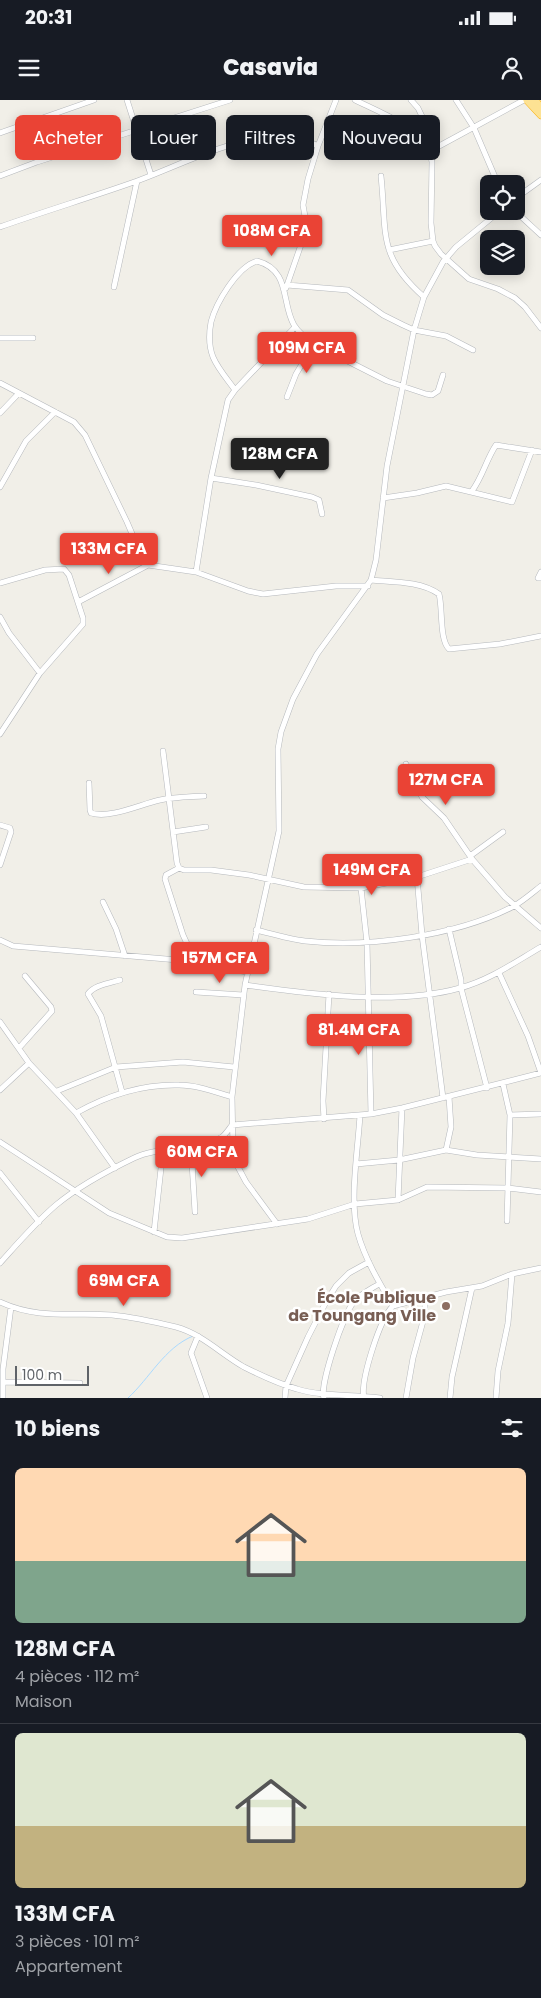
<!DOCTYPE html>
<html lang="fr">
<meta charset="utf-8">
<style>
body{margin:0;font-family:Poppins,sans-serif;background:#20242c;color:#f1f3f6;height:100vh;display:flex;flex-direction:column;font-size:19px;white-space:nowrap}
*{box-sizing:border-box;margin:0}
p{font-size:16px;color:#9ea1a6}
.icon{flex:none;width:28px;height:28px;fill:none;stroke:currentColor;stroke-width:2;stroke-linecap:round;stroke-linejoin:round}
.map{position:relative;height:1298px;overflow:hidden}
.drawer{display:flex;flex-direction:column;background:#171b24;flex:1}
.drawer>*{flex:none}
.banner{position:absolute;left:15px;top:15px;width:511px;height:45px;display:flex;gap:10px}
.buttons{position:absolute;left:480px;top:75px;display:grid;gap:10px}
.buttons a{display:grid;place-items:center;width:45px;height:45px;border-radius:8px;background:#171b24;box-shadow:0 2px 12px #0003;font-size:25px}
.scale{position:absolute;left:15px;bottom:12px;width:74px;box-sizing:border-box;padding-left:5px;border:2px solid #5f6368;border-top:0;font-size:14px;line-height:18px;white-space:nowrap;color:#5f6368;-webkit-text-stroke:4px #fff;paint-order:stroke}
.price{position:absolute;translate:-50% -42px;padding:0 11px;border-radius:5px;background:#ea4335;color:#fff;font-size:16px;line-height:32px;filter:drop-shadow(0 1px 2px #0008)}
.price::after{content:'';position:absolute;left:50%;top:30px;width:15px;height:11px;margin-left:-8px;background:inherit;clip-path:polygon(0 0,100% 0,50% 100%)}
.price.active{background:#222;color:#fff}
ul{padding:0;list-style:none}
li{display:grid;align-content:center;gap:10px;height:265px;padding:0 15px}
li+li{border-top:1px solid #363941}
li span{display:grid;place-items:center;height:155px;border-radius:8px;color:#555}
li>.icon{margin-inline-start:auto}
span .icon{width:90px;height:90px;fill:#fffc;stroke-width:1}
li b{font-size:21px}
h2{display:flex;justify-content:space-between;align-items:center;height:60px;padding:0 15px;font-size:21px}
.pill{padding:0 18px;border-radius:8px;background:#171b24;box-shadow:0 2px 12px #0003;font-size:18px;line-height:45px}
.pill.active{background:#ea4335;color:#fff}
.status{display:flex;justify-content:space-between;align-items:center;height:35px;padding:0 25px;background:#171b24;direction:ltr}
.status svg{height:14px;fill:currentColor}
header{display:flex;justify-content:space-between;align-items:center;height:65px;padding:0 15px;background:#171b24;font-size:22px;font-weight:800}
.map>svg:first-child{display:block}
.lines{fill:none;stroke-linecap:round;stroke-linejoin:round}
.stream{stroke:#aadaff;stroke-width:1}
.minor-casing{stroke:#b5b8bc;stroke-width:6}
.highway-casing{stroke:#f9ab00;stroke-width:8}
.minor{stroke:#fff;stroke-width:5}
.highway{stroke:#fde293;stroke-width:7}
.education-dot{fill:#8d6e63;stroke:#fff;stroke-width:2}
.labels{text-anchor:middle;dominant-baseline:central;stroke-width:5;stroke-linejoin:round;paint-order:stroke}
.education-label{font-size:16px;font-weight:bold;fill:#785e54;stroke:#fff;text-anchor:end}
</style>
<div class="status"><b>20:31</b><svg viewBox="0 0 49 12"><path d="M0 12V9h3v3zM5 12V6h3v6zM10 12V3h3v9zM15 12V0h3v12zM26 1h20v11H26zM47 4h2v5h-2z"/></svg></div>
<header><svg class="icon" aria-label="menu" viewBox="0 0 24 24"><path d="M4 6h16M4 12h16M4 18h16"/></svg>Casavia<svg class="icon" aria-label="person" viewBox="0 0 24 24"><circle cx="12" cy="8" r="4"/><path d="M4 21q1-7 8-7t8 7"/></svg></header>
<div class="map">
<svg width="541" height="1298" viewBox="0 0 541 1298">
<rect width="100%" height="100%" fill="#f1efe8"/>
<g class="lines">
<path class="stream" d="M128,1298c22,-20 36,-50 65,-62"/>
<defs>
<path id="minor" d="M127,0l24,75
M355,0c20,10 66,28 75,50 1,4 1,8 2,12l-1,61 2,18 2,5 6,8 28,25 29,10 17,9 10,9 16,21
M411,0l7,8 13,27 -5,10
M456,0l18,28 24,56
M0,33l94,-33
M430,51l94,-51
M0,76l37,-14 193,-62
M381,76c6,57 -4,80 43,121
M516,98l25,-18
M515,111l26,24
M0,127c45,-16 92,-30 137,-46 43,-16 91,-41 137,-45 15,-1 31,3 44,10
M389,150l44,-9
M287,185l61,5 35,25 20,10 11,5 32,6 27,14
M114,187l23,-106
M286,188l17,-49 3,-17 -3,-17 5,-26 10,-33 18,-46
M0,238h33
M0,283l74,39 11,13 42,87 15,35 6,8 48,7 52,19 15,3 73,-8h32
M235,290c-7,-10 -17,-21 -22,-33 -4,-10 -4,-24 -2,-35 5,-19 26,-55 46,-61 34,9 24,42 37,64 5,8 13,14 20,19l73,37 39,13 6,1 6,-4 5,-16
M287,297l9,-23 18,-30
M0,313l19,-20
M211,378l45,7 56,12 7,3 3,14
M0,387l26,-46 29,-29
M472,391c11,-15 14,-31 24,-46l45,7
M383,398l34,-5 29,-7 66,16 20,-52
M196,472l15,-94 17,-78 7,-10 60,-63
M541,472l-3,6h3
M371,480c22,2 50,1 68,14 4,14 0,45 10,55l51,-5 41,-8
M0,483l45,-13 19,-1 5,6 14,43v6l-43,49 -40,61
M78,502l70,-37
M0,517l9,16 31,40
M163,651l14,112 2,5 5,2h27l38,5 55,12 57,1 56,-11 55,-18
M406,664l16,33 22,21 26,38
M89,683l1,27 1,3c19,6 50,-9 69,-13 15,-3 29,-3 44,-4
M0,725l10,3 1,4 -11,33
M173,732l33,-5
M472,759l33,38 36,31
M472,759l-2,-3 33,-24
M179,768l-13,7 -1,4 18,56 13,28
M417,777l5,58 21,163
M361,788l6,55 4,171
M103,802l13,27 9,27
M449,829l12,51v8l26,100
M256,830c16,4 33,9 49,11 62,7 152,-5 209,-35 9,-5 18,-13 27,-20
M0,840l13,6 165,14 69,12
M499,873l29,63 13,37
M120,880c-10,3 -26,5 -32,14l13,22 21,76
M245,885c64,9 152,21 215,3 30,-8 55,-26 81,-41
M196,892l47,3
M0,922l29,41 47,50 39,55
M19,948l33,-37 -1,-4 -26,-31
M503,984l7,31 -3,106
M0,990l29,-27
M57,991l59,-24 67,-5 51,5
M76,1013c32,-18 67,-29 103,-28 18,0 36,7 53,12
M360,1015c-2,35 -11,86 -2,119 7,25 22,50 35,72
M510,1015l31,-1
M324,1019l-1,-18 6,-107
M0,1042l109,71 58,24 15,1 126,-19 47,-15 43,-4 29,-13 81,1 33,4
M191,1046l4,66
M446,1050l31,5 64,4
M356,1064l43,-4 47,-10 5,-23 -2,-30
M0,1073l39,49
M398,1100l4,-92
M277,1124l-31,-42 -8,-15 -5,-18 -1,-52 13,-112 34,-154 -1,-82 3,-17 12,-33 24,-45 54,-74 5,-20 11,-94 27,-136 10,-33 19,-35 13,-15 44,-36
M154,1132l9,-82
M0,1163c18,-20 35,-40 56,-58 23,-19 51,-34 78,-47 27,-13 62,-5 88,-21 4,-3 7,-8 10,-12l139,-11 31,-6 139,-35
M0,1202c39,18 72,10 112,13 21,2 43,7 64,12 26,7 45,27 68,40 16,8 35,17 53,22 26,8 55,5 83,9
M198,1236l-7,17 16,45
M4,1282l76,1
M3,1298v-29l8,-62
M285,1298l1,-12 22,-49 18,-35 10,-16 13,-13 20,-11
M324,1298c-5,-12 20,-86 30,-96 6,-8 17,-13 25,-18
M364,1298c-4,-17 16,-80 29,-92l53,-14 36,-6 30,-12 29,-6
M406,1298l7,-40 12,-44v-17
M450,1298l2,-21 20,-89
M496,1298l2,-27 10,-48 4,-49"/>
<path id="highway" d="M527,0l14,15
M535,0l6,8"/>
</defs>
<use href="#minor" class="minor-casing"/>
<use href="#highway" class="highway-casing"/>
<use href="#minor" class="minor"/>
<use href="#highway" class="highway"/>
</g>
<circle class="education-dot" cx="446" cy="1206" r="5"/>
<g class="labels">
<g class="education-label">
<text x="436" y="1197">École Publique<tspan x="436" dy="18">de Toungang Ville</tspan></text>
</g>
</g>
</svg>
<div class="buttons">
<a><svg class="icon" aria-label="locate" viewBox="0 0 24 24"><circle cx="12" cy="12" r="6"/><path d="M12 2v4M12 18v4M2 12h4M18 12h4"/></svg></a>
<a><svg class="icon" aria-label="layers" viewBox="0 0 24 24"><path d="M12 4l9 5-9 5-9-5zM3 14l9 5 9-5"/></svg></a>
</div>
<div class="scale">100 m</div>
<b class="price" style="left:272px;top:157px">108M CFA</b>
<b class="price" style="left:307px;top:274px">109M CFA</b>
<b class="price active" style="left:280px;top:380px">128M CFA</b>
<b class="price" style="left:109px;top:475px">133M CFA</b>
<b class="price" style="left:446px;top:706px">127M CFA</b>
<b class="price" style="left:372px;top:796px">149M CFA</b>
<b class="price" style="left:220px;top:884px">157M CFA</b>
<b class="price" style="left:359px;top:956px">81.4M CFA</b>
<b class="price" style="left:202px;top:1078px">60M CFA</b>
<b class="price" style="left:124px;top:1207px">69M CFA</b>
<div class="banner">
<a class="pill active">Acheter</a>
<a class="pill">Louer</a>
<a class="pill">Filtres</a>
<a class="pill">Nouveau</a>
</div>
</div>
<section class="drawer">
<h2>10 biens<svg class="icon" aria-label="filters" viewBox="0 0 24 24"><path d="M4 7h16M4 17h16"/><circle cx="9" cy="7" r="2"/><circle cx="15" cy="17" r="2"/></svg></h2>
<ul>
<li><span style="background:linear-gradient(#ffd9b3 60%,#7fa58c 0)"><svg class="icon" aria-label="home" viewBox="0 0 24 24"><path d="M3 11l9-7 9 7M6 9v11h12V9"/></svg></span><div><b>128M CFA</b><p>4 pièces · 112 m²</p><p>Maison</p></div></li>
<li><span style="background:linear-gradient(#dfe7d0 60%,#c2b280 0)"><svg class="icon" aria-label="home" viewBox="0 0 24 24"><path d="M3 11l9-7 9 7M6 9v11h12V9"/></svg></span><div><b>133M CFA</b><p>3 pièces · 101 m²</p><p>Appartement</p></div></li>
</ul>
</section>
